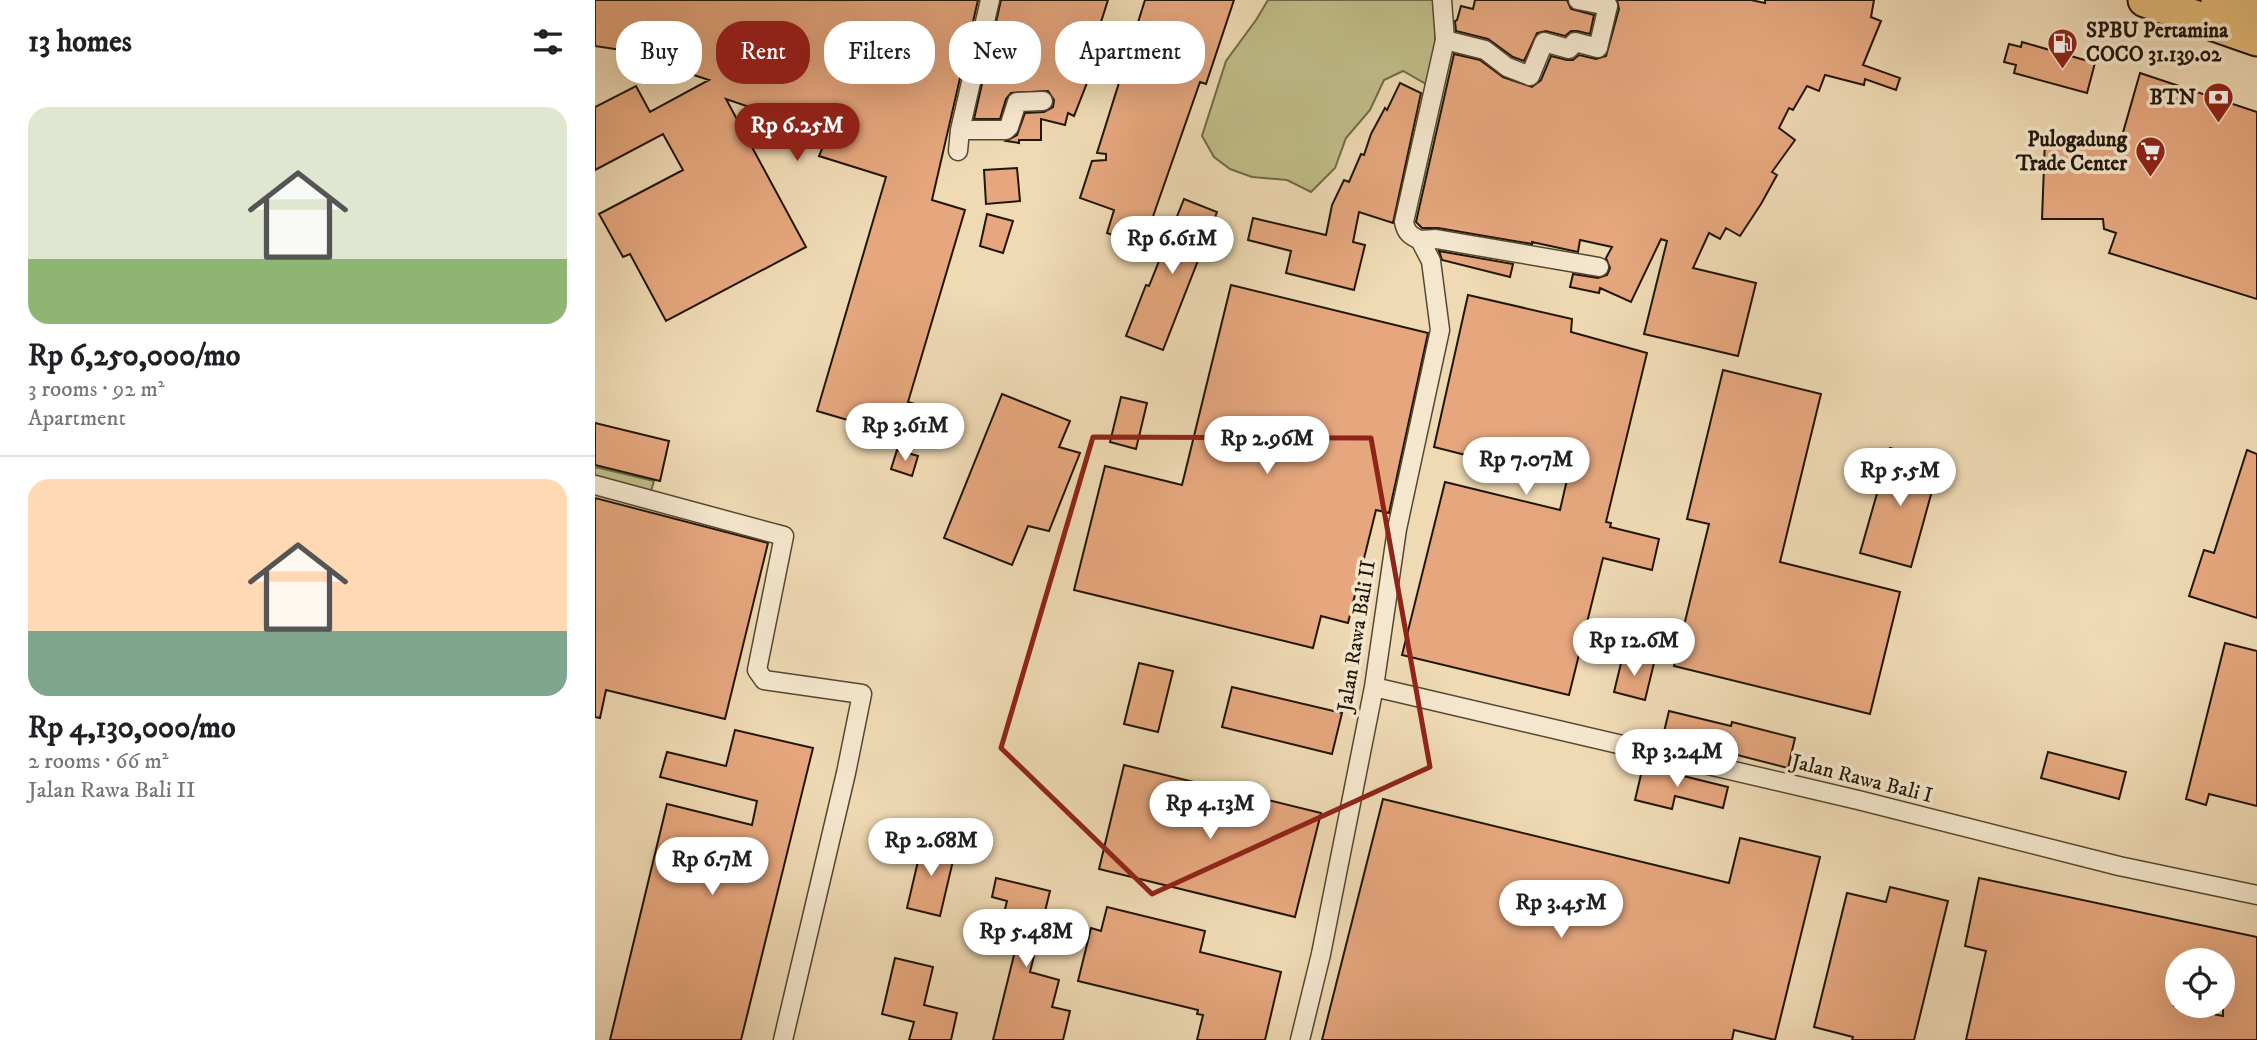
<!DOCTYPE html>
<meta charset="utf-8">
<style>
body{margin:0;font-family:"IM FELL DW Pica",serif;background:#f6f6f6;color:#202124;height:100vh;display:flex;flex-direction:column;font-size:26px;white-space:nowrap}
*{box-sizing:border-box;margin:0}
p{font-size:23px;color:#757577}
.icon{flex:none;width:38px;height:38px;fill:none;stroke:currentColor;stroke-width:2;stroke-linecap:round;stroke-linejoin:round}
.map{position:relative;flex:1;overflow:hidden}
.details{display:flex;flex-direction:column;background:#fff;width:595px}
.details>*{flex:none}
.guide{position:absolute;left:21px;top:21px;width:665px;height:63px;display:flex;gap:14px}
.fabs{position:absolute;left:1570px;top:948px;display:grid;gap:14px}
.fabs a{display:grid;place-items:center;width:70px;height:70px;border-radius:50%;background:#fff;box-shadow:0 7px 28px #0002;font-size:35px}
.price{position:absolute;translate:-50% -60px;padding:0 16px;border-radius:24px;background:#fff;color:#222;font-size:23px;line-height:46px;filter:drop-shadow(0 2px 4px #0008)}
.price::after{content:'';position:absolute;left:50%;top:42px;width:21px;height:16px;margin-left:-10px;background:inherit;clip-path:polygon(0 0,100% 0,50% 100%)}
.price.active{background:#8f2418;color:#fff}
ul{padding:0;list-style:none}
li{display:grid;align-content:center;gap:14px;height:371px;padding:0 28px}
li+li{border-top:2px solid #e0e0e0}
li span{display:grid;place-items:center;height:217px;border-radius:21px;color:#555}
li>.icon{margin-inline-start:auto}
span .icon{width:126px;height:126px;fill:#fffc;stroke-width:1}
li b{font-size:30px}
h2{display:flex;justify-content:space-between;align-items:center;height:84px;padding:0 28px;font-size:30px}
.pill{padding:0 24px;border-radius:28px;background:#fff;box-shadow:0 7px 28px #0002;font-size:24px;line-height:63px}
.pill.active{background:#8f2418;color:#fff}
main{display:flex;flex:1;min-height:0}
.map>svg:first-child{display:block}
.green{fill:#c0bd88;stroke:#706a47;stroke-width:2}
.building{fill:#e6a77e;stroke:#211606;stroke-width:2;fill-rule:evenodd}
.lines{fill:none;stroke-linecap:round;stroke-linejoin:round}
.street-casing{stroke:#544732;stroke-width:21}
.highway-casing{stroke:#211606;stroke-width:37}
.street{stroke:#f5e7ce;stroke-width:18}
.highway{stroke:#e8bd7a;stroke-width:33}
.marked{fill:none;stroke:#8f2418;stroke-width:5;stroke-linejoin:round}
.labels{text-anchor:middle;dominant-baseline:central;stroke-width:7;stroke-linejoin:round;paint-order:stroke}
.poi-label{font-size:21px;font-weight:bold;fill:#211606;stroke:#f5e7ce;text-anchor:end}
.street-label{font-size:21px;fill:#211606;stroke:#f5e7ce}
</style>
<main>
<section class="details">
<h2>13 homes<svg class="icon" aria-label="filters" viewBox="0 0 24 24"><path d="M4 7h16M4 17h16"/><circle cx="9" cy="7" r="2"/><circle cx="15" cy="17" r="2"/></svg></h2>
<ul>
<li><span style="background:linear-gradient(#dfe7d0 70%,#8fb573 0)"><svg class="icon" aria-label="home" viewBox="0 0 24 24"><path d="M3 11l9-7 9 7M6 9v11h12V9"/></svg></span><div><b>Rp 6,250,000/mo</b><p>3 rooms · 92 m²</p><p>Apartment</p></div></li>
<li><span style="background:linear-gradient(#ffd9b3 70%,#7fa58c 0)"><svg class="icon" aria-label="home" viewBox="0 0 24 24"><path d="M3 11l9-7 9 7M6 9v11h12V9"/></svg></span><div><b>Rp 4,130,000/mo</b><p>2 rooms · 66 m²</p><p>Jalan Rawa Bali II</p></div></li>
</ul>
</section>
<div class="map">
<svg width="1662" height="1040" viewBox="0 0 1662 1040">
<rect width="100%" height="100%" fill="#efdab4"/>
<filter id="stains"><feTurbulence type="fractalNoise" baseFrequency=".00286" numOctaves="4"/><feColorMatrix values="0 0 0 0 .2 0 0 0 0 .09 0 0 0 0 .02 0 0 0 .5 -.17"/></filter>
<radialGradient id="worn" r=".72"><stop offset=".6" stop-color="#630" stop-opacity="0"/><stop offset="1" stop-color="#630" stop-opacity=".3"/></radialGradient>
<path class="green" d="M673,0h168l-1,48 -9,36 -23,-13 -19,9 -14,30 -24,28 -11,30 -24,24 -24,-12 -35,-3 -22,-8 -16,-12 -12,-21 24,-75 30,-41z
M0,467l59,14 -3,10 -56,-14z"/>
<path class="building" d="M0,0h383l-46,200 33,10 -57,192 27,8 -7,21 -26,-7 -3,11 -82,-24 69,-234 -67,-21 8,-19 -25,-11 -3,5 -17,-9 -1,3 -13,-5 2,-6 -44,-15 80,148 -140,74 -36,-67 -7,3 -24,-43 84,-44 -20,-36 -68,36v-63l41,-21 14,26 59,-32 -46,-15v-3l-23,-6 1,-3 -46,-7z
M406,0h107l-14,44 7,3 -27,69 -6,-3 -3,12 -24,-6v21h-22v3l-13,-2 11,-6 8,-22 19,-1 9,-5 1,-7 -6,-9 -37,2 -5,6 -6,20h-26z
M550,0h89l-28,84 -6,-2 -57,163 -36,-12 7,-23 -34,-12 12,-37 14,-1v-6l-9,-1z
M880,0h92l4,9 23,6 -4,19 -13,-3h-6l-6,5 -19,-5 -9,2 -13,28 -11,-4 -25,-18 -32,-8 -1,-10 2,-1 4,-14 12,3z
M1022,0h134l14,3v-3h109l-3,17 10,4 -18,44 37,13 -4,12 -31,-11 -1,6 -39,-10 -6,16 -12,-5 -14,24 -4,-2 -10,20 16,12 -23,32 5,3 -16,29 -21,32 -14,-8 -6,11 -11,-6 -16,35 63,15 -18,73 -94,-22 23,-93 -6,-2 -30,63 -31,-14 -1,5 -29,-6 3,-13 25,4 9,-3 3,-7 -4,-10 6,-11 -32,-7 -2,12 -46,-10v2l-94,-16h-16l-6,-6 38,-168 26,6 23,17 29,10 9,-7 10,-24 16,4h6l6,-5 17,4 10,-3 13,-47z
M1427,42l73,21 -8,30 -73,-20 2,-8 -12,-3 5,-18 12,3z
M1545,73l117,39v187l-148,-46 7,-20 -12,-4 -1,-10h-61l3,-80 77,-3z
M805,83l21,10 -28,130 -34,-11 -6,30 12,3 -11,45 -68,-17 5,-22 -43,-11 5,-22 73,17 6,-30 12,-25 5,2 12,-28 3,1 7,-21 14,-26 2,2z
M422,168l3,33 -34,3 -2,-34z
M589,199l33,13 -54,138 -37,-14 20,-51 3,1z
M392,214l26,7 -10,32 -23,-7z
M844,251l74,13 -3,13 -68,-17z
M636,285l197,48 -39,180 -13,-3 -28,113 -27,-7 -8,32 -239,-58 31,-124 77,19z
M873,295l104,24 -1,13 76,21 -41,169 5,1 -1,4 49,12 -7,31 -49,-12 -34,137 -167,-40 43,-173 115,28 9,-39 -30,-7 -2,9 -103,-26z
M1128,370l98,24 -41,168 120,30 -30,122 -196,-48 35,-142 -22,-5z
M407,394l68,27 -11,26 21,6 -31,78 -21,-5 -16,39 -68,-27z
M526,397l26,6 -11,46 -26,-7z
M0,423l74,18 -9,40 -65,-16z
M1295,448l50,14 -29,105 -51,-14z
M302,450l21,6 -6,20 -21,-7z
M1652,450l10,4v164l-68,-22 15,-46 10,3z
M0,498l173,45 -43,176 -119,-29 -6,28 -5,-1z
M1630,643l32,8v155l-48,-12 -3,11 -20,-6z
M1028,655l31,8 -9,37 -31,-8z
M544,663l34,8 -15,61 -34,-8z
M637,687l110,26 -10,41 -110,-27z
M1074,711l62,15 1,-4 63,16 -7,30 -125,-32z
M140,730l78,18 -72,292h-131l57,-236 85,21 5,-24 -97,-24 7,-25 59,14z
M1453,752l78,20 -7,27 -78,-21z
M529,765l197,48 -26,104 -196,-48z
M1048,766l85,21 -5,21 -48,-12 -3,13 -37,-9z
M788,799l346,84 11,-45 80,19 -45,183 -41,-10 -2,10h-410z
M328,840l33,8 -16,68 -33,-8z
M401,878l54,13 -20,81 29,8 -7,27 18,4 -7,29h-70l22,-89 -19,-5 11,-45 -15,-4z
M1384,878l278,59v103h-291l20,-89 -21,-5zM1582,961h46v55l-49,-10 3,-14z
M1295,887l58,14 -34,139h-62l1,-3 -39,-10 33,-134 39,9z
M512,907l98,24 -5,21 81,20 -16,68h-68l6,-25 -6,-1 1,-4 -120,-29 13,-53 10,3z
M300,958l38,9 -9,38 33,8 -6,27h-42l5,-18 -32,-8z"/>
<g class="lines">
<defs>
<path id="street" d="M850,40l40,10 22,17 23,9 14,-34 25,7 6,-7 23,6 10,-42 -30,-6
M365,130h46l3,-3 8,-25 26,-1
M363,151l2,-21 30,-130
M825,240c-9,-4 -14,-7 -16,-18l41,-182 -3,-40
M825,240l16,-1 163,28
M0,485l189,51 -27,134 7,10 98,14 -16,79 -63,267
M779,687l484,113 261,66 138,29
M705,1040l21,-86 53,-267 23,-158 43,-199 -9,-69 -11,-21"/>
<path id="highway" d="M1550,0l112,39
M1623,0l39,13"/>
</defs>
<use href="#street" class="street-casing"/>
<use href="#highway" class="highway-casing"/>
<use href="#street" class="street"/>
<use href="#highway" class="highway"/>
</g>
<path class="marked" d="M498,437l278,1 59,329 -278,127 -151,-146z"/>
<defs>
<symbol id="fuel-pin" viewBox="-11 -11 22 30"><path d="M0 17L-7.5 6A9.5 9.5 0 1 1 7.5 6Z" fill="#8f2418" stroke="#f5e7ce"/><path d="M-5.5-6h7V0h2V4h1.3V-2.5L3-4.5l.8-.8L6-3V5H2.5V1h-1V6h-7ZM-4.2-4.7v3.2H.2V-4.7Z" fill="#fff"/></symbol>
<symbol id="bank-pin" viewBox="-11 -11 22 30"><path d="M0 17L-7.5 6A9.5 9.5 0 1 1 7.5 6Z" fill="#8f2418" stroke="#f5e7ce"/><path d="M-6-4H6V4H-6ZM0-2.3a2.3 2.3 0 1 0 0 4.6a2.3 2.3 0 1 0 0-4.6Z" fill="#fff"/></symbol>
<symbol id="supermarket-pin" viewBox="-11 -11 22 30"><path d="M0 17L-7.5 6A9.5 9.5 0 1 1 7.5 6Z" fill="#8f2418" stroke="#f5e7ce"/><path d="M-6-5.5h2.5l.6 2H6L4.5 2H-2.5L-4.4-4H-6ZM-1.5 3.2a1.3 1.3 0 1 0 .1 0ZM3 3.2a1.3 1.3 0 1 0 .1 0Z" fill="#fff"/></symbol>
</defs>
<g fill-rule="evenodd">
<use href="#fuel-pin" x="1450" y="26" width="35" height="47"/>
<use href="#bank-pin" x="1606" y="80" width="35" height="47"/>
<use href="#supermarket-pin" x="1538" y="134" width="35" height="47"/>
</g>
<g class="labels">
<g class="poi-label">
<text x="1491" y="31" text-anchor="start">SPBU Pertamina<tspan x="1491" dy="24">COCO 31.139.02</tspan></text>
<text x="1601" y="98">BTN</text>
<text x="1532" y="140">Pulogadung<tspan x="1532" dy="24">Trade Center</tspan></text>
</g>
<g class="street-label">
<text transform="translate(762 636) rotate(-81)">Jalan Rawa Bali II</text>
<text transform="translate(1267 779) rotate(14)">Jalan Rawa Bali I</text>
</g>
</g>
<rect width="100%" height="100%" filter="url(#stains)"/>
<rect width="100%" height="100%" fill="url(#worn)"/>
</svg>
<div class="fabs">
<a><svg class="icon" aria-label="locate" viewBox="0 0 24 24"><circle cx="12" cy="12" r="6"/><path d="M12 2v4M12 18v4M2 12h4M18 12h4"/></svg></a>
</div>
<b class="price active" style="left:202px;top:163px">Rp 6.25M</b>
<b class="price" style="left:577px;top:276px">Rp 6.61M</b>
<b class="price" style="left:310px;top:463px">Rp 3.61M</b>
<b class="price" style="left:672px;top:476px">Rp 2.96M</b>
<b class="price" style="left:931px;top:497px">Rp 7.07M</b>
<b class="price" style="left:1305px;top:508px">Rp 5.5M</b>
<b class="price" style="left:1039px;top:678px">Rp 12.6M</b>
<b class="price" style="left:1082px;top:789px">Rp 3.24M</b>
<b class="price" style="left:615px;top:841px">Rp 4.13M</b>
<b class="price" style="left:336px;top:878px">Rp 2.68M</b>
<b class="price" style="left:117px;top:897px">Rp 6.7M</b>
<b class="price" style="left:966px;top:940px">Rp 3.45M</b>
<b class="price" style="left:431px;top:969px">Rp 5.48M</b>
<div class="guide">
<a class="pill">Buy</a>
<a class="pill active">Rent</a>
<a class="pill">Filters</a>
<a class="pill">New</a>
<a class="pill">Apartment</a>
</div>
</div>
</main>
